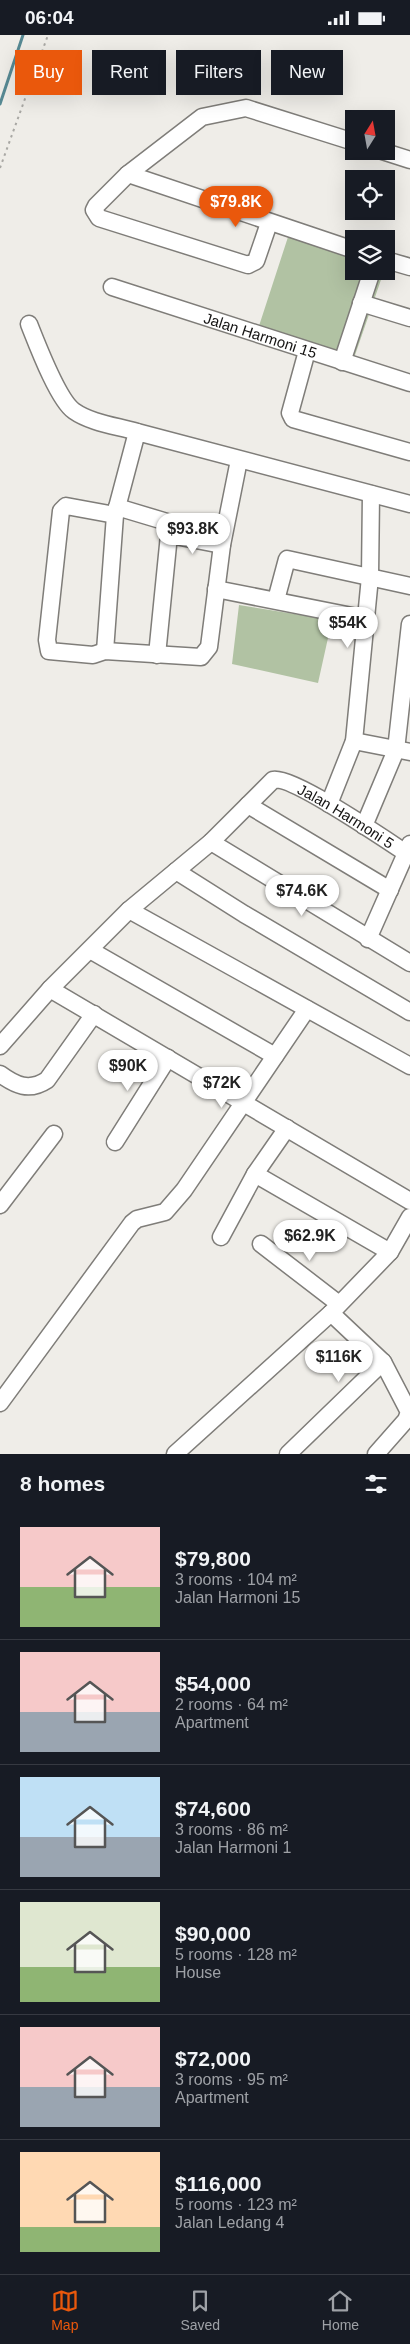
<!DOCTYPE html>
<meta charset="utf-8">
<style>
body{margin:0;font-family:Helvetica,sans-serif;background:#242831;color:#f1f3f6;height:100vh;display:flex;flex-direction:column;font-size:19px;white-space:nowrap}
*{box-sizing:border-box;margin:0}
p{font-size:16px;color:#9ea1a6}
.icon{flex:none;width:28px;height:28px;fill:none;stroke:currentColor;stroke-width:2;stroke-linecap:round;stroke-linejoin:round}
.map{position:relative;height:1419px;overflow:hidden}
.sheet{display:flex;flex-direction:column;background:#171b24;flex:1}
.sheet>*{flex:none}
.top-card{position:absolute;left:15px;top:15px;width:380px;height:45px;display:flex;gap:10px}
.needle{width:32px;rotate:11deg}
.buttons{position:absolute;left:345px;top:75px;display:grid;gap:10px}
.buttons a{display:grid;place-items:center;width:50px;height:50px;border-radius:0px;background:#171b24;box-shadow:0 5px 20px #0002;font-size:25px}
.price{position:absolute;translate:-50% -42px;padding:0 11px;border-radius:18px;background:#fff;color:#222;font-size:16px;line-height:32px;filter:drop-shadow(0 1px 2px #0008)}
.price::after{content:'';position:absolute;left:50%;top:30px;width:15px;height:11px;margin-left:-8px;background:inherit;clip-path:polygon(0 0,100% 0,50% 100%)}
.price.selected{background:#ea580c;color:#fff}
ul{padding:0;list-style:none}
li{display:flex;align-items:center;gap:15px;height:125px;padding:0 20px}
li+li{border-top:1px solid #363941}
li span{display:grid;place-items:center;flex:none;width:140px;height:100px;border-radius:0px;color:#555}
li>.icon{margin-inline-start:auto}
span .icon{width:60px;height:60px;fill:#fffc;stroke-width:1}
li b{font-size:21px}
h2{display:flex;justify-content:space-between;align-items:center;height:60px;padding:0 20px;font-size:21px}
.tag{padding:0 18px;border-radius:0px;background:#171b24;box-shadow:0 5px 20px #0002;font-size:18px;line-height:45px}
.tag.selected{background:#ea580c;color:#fff}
.status{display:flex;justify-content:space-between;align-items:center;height:35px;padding:0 25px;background:#171b24;direction:ltr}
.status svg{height:14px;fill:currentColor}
.menu{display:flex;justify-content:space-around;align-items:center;height:70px;border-top:1px solid #363941;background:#171b24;font-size:14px;color:#9ea1a6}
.menu a{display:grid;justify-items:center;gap:2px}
.menu .selected{color:#ea580c}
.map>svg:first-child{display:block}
.green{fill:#b1c2a3}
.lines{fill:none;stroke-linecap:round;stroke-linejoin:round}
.stream{stroke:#578993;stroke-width:3}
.minor-casing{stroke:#7f7d79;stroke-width:19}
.path{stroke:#a9a8a4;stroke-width:2;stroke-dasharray:2.5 4;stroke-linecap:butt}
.minor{stroke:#fff;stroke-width:16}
.labels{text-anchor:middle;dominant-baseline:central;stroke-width:4.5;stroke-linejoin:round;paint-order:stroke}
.street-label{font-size:15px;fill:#141312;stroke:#fdfaf5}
</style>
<div class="status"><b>06:04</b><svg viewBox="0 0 49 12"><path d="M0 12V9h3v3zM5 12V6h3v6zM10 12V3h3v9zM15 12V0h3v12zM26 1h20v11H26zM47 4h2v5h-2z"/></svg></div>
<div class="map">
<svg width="410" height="1419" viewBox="0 0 410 1419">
<rect width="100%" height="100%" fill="#efede8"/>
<path class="green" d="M288,202l66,20v14h30l-30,87 -95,-32z
M239,570l93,15 -14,63 -86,-19z"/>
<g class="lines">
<path class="stream" d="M0,69l23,-69"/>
<defs>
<g id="minor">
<path d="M382,116l28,9"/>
<path d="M128,139l226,76"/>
<path d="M269,188l-13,38 -8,4 -149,-47 -5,-8 2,-4 32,-32 74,-57 44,-9 108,34"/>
<path d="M386,225l24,7"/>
<path id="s1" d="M112,252l298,96"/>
<path d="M361,268l49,15"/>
<path d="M29,289c8,20 29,76 45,87 17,12 43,15 63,21"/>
<path d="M307,316l-17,62 3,6 117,33"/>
<path d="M342,327l30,-91"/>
<path d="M117,472l50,15 3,3 -13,130"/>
<path d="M115,480l-49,-9 -5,5 -14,129 2,11 44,4 12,-4 96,6 8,-10 13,-102 17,-85"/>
<path d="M170,500l52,10"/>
<path d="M216,554l151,30"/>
<path d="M276,565l11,-41 123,27"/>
<path d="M105,616l10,-136 22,-83 273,72"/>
<path d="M354,706l56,11"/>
<path d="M329,769l25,-63 16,-164 1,-83"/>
<path d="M248,770l142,85"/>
<path d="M364,791l32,-76 14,-126"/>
<path d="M211,807l199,121"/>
<path d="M176,836l68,43 166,98"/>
<path d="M129,875l281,156"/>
<path d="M368,904l42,-95"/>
<path d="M90,915l185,106"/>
<path d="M50,954l360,212"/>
<path id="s2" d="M0,1011l50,-57 79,-79 82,-68 62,-62c18,-5 113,60 133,73"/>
<path d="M0,1039c15,11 29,18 47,6l47,-66"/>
<path d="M115,1107l53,-84"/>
<path d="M255,1139l135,78"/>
<path d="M0,1170l54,-71"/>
<path d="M221,1202l34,-63 32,-46"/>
<path d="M261,1209l78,60"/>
<path d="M0,1368l132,-180 5,-4 28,-7 19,-22 123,-181"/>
<path d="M175,1419l156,-141 59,-61 20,-35"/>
<path d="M288,1419l95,-92 -52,-49"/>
<path d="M376,1419l30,-34 3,-8 -26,-50"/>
</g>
</defs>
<use href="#minor" class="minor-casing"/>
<path class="path" d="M0,133l48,-133"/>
<use href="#minor" class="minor"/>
</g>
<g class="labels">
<g class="street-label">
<text stroke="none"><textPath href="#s1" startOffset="156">Jalan Harmoni 15</textPath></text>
<text stroke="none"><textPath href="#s2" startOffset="464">Jalan Harmoni 5</textPath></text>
</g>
</g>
</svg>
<div class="buttons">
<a><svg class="needle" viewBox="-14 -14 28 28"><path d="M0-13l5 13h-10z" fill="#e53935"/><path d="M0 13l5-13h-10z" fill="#9ea1a6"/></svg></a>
<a><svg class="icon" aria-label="locate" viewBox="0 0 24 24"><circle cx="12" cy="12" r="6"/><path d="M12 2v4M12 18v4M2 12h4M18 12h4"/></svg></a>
<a><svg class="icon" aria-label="layers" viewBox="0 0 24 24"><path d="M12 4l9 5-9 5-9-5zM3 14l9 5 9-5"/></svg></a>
</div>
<b class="price selected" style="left:236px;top:193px">$79.8K</b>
<b class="price" style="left:193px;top:520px">$93.8K</b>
<b class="price" style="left:348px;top:614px">$54K</b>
<b class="price" style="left:302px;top:882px">$74.6K</b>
<b class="price" style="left:128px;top:1057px">$90K</b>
<b class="price" style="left:222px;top:1074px">$72K</b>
<b class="price" style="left:310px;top:1227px">$62.9K</b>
<b class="price" style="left:339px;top:1348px">$116K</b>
<div class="top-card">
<a class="tag selected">Buy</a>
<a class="tag">Rent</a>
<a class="tag">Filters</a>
<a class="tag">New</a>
</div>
</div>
<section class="sheet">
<h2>8 homes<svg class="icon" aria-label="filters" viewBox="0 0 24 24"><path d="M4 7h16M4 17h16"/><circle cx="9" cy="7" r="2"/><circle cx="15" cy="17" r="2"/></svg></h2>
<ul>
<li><span style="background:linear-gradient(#f6c9c9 60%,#8fb573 0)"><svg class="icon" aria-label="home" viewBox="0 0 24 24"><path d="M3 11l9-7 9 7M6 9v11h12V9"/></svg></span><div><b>$79,800</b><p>3 rooms · 104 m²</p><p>Jalan Harmoni 15</p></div></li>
<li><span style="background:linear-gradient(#f6c9c9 60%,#9aa5b1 0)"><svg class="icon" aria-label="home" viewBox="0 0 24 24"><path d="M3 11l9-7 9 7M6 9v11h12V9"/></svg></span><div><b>$54,000</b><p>2 rooms · 64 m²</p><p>Apartment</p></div></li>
<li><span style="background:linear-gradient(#bfe0f5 60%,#9aa5b1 0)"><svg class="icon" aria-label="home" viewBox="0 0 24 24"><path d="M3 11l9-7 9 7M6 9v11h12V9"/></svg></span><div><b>$74,600</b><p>3 rooms · 86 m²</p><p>Jalan Harmoni 1</p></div></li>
<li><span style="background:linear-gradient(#dfe7d0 65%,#8fb573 0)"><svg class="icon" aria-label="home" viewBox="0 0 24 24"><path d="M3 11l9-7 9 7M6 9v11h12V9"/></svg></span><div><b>$90,000</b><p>5 rooms · 128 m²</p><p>House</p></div></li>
<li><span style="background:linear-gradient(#f6c9c9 60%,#9aa5b1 0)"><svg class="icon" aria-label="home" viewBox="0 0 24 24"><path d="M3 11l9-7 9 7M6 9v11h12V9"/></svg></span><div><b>$72,000</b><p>3 rooms · 95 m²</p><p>Apartment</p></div></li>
<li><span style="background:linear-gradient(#ffd9b3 75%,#8fb573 0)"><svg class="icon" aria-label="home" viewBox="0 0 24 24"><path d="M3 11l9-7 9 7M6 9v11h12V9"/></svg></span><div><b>$116,000</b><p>5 rooms · 123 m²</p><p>Jalan Ledang 4</p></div></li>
</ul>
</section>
<nav class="menu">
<a class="selected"><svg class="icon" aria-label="map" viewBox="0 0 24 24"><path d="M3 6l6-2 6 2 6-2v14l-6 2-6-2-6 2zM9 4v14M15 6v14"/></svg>Map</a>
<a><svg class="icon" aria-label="saved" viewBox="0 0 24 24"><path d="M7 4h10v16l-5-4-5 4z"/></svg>Saved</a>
<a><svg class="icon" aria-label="home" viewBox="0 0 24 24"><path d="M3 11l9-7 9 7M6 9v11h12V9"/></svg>Home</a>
</nav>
